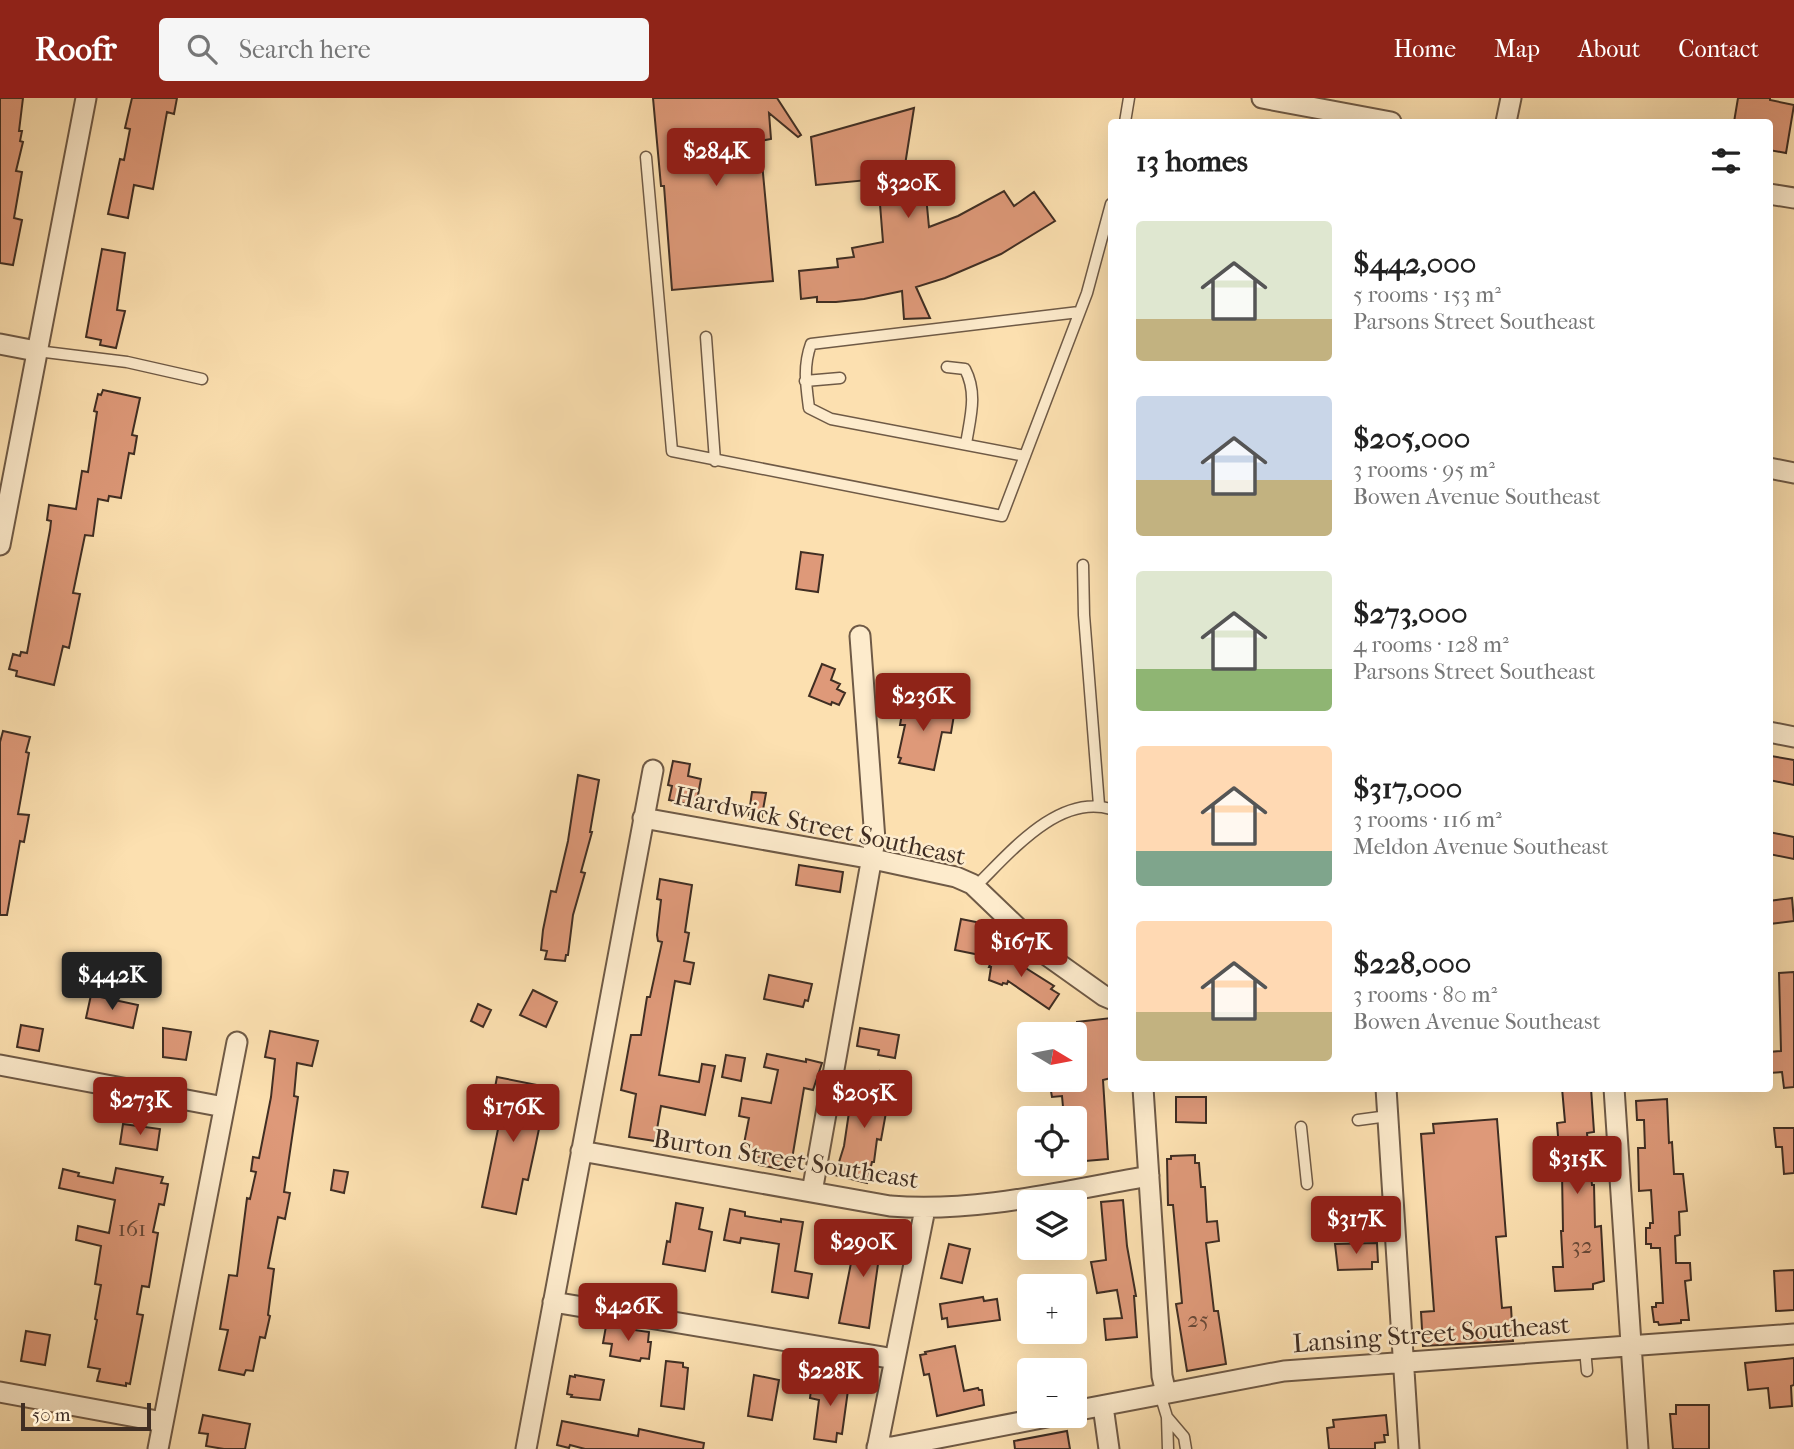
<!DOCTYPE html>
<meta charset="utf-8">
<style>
body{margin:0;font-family:"IM FELL French Canon",serif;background:#f6f6f6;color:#222;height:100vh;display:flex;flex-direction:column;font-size:26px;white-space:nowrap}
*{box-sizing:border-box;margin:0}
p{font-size:23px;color:#767676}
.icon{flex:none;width:38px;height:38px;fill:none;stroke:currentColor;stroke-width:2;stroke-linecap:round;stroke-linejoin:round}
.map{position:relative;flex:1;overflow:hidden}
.side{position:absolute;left:1108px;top:21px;width:665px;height:973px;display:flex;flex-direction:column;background:#fff;border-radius:7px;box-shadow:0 7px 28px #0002}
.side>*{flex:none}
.needle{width:46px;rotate:100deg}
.tools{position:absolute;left:1017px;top:924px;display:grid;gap:14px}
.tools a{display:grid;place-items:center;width:70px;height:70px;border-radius:7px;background:#fff;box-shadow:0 7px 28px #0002;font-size:35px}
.scale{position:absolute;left:21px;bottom:18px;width:130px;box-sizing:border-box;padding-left:7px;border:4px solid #402e23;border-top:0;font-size:19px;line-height:24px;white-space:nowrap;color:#402e23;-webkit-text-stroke:5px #fdebcc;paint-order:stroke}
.price{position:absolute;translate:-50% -60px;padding:0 16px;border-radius:7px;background:#8f2418;color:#fff;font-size:23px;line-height:46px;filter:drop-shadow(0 2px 4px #0008)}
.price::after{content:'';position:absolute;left:50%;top:42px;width:21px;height:16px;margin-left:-10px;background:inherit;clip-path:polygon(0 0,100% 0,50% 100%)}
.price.current{background:#222;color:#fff}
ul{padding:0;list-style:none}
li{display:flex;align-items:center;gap:21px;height:175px;padding:0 28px}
li span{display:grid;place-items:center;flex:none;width:196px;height:140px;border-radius:7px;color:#555}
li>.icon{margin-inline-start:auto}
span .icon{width:84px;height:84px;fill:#fffc;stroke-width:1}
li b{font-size:30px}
h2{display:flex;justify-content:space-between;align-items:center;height:84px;padding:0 28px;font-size:30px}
header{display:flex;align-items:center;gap:42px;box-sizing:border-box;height:98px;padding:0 35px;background:#8f2418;color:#fff}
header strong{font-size:33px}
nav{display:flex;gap:38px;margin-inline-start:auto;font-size:24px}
.search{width:490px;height:63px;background:#f6f6f6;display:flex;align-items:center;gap:18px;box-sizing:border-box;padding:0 24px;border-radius:7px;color:#767676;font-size:26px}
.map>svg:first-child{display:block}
.building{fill:#de9979;stroke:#402e23;stroke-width:2}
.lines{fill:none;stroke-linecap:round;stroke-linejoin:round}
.service-casing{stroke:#6f5a46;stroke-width:13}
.minor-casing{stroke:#6f5a46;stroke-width:23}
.service{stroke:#fdebcc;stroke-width:10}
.minor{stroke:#fdebcc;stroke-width:19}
.labels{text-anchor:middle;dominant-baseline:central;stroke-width:5;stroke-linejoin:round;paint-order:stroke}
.number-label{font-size:23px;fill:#684938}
.street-label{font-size:26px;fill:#402e23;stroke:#fdebcc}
</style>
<header>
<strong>Roofr</strong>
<div class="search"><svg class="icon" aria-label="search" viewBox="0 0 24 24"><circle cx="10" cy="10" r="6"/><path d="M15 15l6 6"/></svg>Search here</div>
<nav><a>Home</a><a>Map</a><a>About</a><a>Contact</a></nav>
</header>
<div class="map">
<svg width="1794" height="1351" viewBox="0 0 1794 1351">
<rect width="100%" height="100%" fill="#fce0b0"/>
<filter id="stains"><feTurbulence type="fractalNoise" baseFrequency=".00286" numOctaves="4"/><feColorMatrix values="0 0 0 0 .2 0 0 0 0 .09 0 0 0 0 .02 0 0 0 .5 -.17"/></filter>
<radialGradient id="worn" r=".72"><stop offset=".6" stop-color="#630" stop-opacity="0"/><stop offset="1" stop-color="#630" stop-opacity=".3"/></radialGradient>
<path class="building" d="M0,0h23l-4,33h3l-2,10 3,1 -7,29 6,1 -8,46 8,2 -9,45 -13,-2z
M132,0h45l-3,16 -7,-2 -14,77 -19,-4 -6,33 -20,-4 12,-55 4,1 6,-31 -5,-1z
M653,0h124l24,37 -3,2 -29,-24 2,26 -11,2 13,140 -101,9 -8,-104h-3z
M1738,0h32v2l24,5 -8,48 -17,-3v-28h-35z
M914,10l-9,57 18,-1 6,63 29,-11 46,-25 10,15 20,-14 21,29 -54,33 -56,24 -29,9 14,31 -26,1 -2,-28 -38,8 -28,3h-19v-5l-16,2 -2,-28 39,-4 -1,-8 17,-2 -2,-9 31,-6 -5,-63 -62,6 -5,-48z
M102,151l23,4 -8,57 8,1 -9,37 -16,-3 1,-5 -15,-3z
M103,292l37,8 -8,37 5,1 -3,18 -5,-1 -8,45 -12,-2 -1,5 -10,-2 -5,37 -8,-1 -12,58 7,1 -11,54 -6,-2 -9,39 -38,-9 1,-5 -8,-2 4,-15 7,2 1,-4 6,1 23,-123 1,-9 -4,-1 2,-15 27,4 6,-38 6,1 9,-60 -3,-1 4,-17 3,1z
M801,454l22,3 -5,37 -22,-3z
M822,566l13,5 -4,11 9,4 -3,5 8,4 -6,12 -7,-3 -1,3 -22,-9z
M909,603l46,8 -4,24 -9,-1 -8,38 -35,-7 2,-5 -3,-1 7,-32h-5l4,-23z
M3,633l27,6 -4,15 3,1 -11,61 11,1 -5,27 -4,-1 -13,74h-7v-173z
M1771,658l23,4v25l-25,-5z
M673,663l17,3 -2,12 13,3 -5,27 -27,-6 3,-14 -4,-1z
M578,677l21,5 -9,52h2l-11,40 4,1 -12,42 -5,40h-2l-1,6 -20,-2 2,-8 -6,-1 2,-20 8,-39 5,1 12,-51z
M752,694l14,1 -5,28 -13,-1z
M1769,734l25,5v22l-25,-5z
M799,767l44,7 -3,20 -44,-7z
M660,781l32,6 -7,47 4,1 -5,28 10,2 -4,21 -15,-3 -16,94 40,7 3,-18 13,2 -10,49 -44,-9 -6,35 -26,-4 7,-43 -15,-4 10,-55h10l6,-38h3l12,-55 -4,-1 -1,-6 4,-35 -4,-1z
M1792,800l2,23 -25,3v-23z
M961,821l25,5 -6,31 -25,-5z
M996,851l19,7 -2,4 41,26 -3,3 8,5 -10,15 -41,-28 -1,3 -4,-1 -1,2 -13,-5 2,-13h-2z
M1794,874v115l-10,1 -2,-16 -13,1v-21l12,-1 -2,-78z
M769,877l43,9 -4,17 -3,-1 -2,7 -39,-8z
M533,892l24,12 -11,25 -26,-12z
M91,897l47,10 -5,23 -47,-10z
M478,906l13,6 -8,17 -12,-6z
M1111,920v60l-8,2 5,79 -34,3v-44h-10l-2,-22 -10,1 -3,-17h34l-5,-23 -1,-35z
M21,927l22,4 -4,22 -22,-4z
M163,930l28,4 -5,28 -23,-3z
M860,930l39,7 -4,23 -17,-3 1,-5 -22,-4z
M270,933l48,10 -6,25 -15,-3 -3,33 4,1 -14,95 6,1 -5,26 -7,-2 -10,51 6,1 -6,46 2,1 -5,22 -5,-1 -7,34 -7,-1 -2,5 -25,-5 9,-40 -8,-1 9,-54 8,1 10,-78 3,1 6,-27 -5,-1 2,-14 6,1 12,-61 4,-38 -10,-2z
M767,956l39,8v-3l16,4 -9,27 -9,-2 -14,83 -31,-6 2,-7 -19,-4 7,-36 -10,-2 3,-18 29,5 7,-33 -14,-3z
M726,957l19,3 -4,23 -19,-4z
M880,973l13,3 -12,66 -4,-1 -3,23h-2l-5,21 -32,-8 9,-29 8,-54h23z
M497,979l45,9 -7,37 5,1 -5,24 -7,32 -5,-1 -7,35 -34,-7 22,-107 -11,-2z
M1562,990h29l3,44 -7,1 5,52h2l1,42 6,-1 3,55 -11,3v5l-38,2 -2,-24h10l-2,-36h2l-1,-58 -9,1 -2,-24 8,-1 -2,-26 8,-1z
M1176,999h30v26l-30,-1z
M1667,1001l2,44 3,-1 2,32h9l4,37 -8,1 1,23 -5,1 1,27h14l1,17 -6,1 4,39h-8v3l-22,2 -1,-3h-4l-2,-15h4v-4h7l-3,-55h-9v-4h-5v-16h4v-5h3l-2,-33 -12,1 -1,-43h7l-1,-28h-7l-1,-19z
M1497,1021l9,117 -10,1 6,71 9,-1 2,34 -90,5 -2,-34 13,-1 -13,-177 13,-1 -1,-9z
M123,1026l37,5 -3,21 -37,-6z
M1774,1030h20v45l-10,1 -2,-27h-6z
M1195,1057v8h4l2,24h4l2,35 10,-1 2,20 -13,2 8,68h4l8,53 -39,7 -11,-67 6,-1 -9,-98h-5l-1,-46h4v-3z
M116,1070l47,9 -2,6 7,1 -4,21 -5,-1 -6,28 5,1 -9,54 -7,-1 -5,28 6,1 -13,69 -4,-1v3l-29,-5 3,-12 -12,-2 9,-47 -2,-1 6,-34 -6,-1 6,-38 -25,-6 2,-14 31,7 6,-33 -56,-12 4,-19 16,4 -1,3 35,7z
M334,1072l14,2 -4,21 -13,-3z
M1123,1102l4,46 9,50h-2l3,41 -31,3 -2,-21 18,-1 -5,-28 -20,3 -6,-31 15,-2 -5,-58z
M676,1105l27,5 -4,21 13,3 -7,39 -42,-7 4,-23 3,1z
M730,1111l15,3v4l36,6v-3l22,3 -8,49 17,3 -4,24 -36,-6 7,-48 -38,-6 -1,5 -16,-3z
M862,1127l24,5 -6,20 -11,78 -30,-5 12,-60h2z
M1377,1145l1,19h-6v7l-34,1 -3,-26z
M949,1146l21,5 -8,34 -21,-5z
M1794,1172v40l-18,1 -2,-40z
M983,1199l1,4 13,-2 3,21 -52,7 -1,-9 -5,1 -2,-15z
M606,1228l43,6 -1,10h3l-2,17 -8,-1 -1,3 -30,-5 2,-12 -9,-1z
M26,1233l24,4 -5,30 -24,-4z
M955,1248l9,45 14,-3 1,2h3l2,15 -47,11 -8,-42 -5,1 -4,-20 6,-1 -1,-2z
M1794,1260v27l-3,1 1,20 -22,2 -2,-20 -20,2 -3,-27z
M666,1263l17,2v4l5,1 -4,41 -23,-3z
M575,1277l29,5 -4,20 -29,-3 1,-2 -5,-1 3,-18 5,1z
M754,1277l25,5 -7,40 -24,-4z
M820,1281l29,4 -7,51 -5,-1 -1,9 -22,-3 5,-39 -9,-2 2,-16h8z
M1676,1307h33v44h-36l-3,-35h6z
M203,1317l47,9 -5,25h-21l-18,-3 2,-12 -9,-1z
M1386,1317l2,20h-4l1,7 -10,1v6h-46l-2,-21 7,-1 -1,-7z
M562,1323l76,15 1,-7 65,14 -1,6h-118l-15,-4 -1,3 -12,-3z
M1067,1333l3,18h-55l-1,-8z"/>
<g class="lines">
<defs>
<path id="service" d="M1125,24l4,-24
M646,59l26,294 330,65 85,-223 24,-89
M706,239l9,124
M37,253l90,11 75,17
M947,269l18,2c13,25 5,49 1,75
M805,283l35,-3
M1025,358l-194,-37 -22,-11c-3,-23 -6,-42 2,-64l268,-32
M1083,467l1,50 15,190
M975,789c34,-33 83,-94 136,-78
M1358,1022l30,-4
M1301,1029l6,57
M1585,1251l2,22
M1160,1296l7,23 1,32
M1167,1319l17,20 2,12"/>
<path id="minor" d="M1262,0l129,24
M1506,24l5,-24
M1769,96l25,4
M0,246l36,7
M1769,370l25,5
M0,447l86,-447
M1769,634l25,5
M643,720l230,41 83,18 16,7 73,70 59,42 7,3
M0,967l224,42
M1143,990l19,288 4,17
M1386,990l23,361
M1614,990l24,361
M581,1053l309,55c87,7 173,-15 259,-30
M812,1094l63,-352 -15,-204
M553,1204l342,57
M0,1294l163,30
M1103,1308l6,43
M1074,1313l210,-40 510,-37
M877,1349h15l160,-31
M158,1351l79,-407
M526,1351l127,-679
M877,1351l48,-240"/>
</defs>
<use href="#service" class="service-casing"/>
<use href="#minor" class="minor-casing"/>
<use href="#service" class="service"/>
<use href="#minor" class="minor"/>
</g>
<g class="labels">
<g class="number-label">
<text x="132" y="1130">161</text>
<text x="1582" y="1147">32</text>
<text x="1198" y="1221">25</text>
</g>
<g class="street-label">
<text transform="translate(820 728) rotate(12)">Hardwick Street Southeast</text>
<text transform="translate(786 1061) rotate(9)">Burton Street Southeast</text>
<text transform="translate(1431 1236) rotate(-4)">Lansing Street Southeast</text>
</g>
</g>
<rect width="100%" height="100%" filter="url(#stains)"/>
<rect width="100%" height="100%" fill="url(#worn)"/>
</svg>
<div class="tools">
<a><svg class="needle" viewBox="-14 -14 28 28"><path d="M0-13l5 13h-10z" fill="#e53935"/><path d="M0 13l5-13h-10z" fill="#767676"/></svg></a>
<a><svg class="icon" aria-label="locate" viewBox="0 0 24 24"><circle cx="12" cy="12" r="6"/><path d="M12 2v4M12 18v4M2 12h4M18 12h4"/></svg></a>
<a><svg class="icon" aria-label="layers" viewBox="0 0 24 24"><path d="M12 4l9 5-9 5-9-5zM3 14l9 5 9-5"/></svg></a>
<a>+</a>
<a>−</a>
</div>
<div class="scale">50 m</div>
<b class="price" style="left:716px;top:90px">$284K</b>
<b class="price" style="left:908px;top:122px">$320K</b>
<b class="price" style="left:923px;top:635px">$236K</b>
<b class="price" style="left:1021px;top:881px">$167K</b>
<b class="price current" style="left:112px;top:914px">$442K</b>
<b class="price" style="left:864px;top:1032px">$205K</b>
<b class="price" style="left:140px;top:1039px">$273K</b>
<b class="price" style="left:513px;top:1046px">$176K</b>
<b class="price" style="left:1577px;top:1098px">$315K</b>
<b class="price" style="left:1356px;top:1158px">$317K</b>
<b class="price" style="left:863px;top:1181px">$290K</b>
<b class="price" style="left:628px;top:1245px">$426K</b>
<b class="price" style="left:830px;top:1310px">$228K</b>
<section class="side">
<h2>13 homes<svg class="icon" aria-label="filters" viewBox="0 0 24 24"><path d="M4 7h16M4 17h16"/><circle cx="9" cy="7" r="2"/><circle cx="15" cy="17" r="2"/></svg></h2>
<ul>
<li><span style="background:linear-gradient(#dfe7d0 70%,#c2b280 0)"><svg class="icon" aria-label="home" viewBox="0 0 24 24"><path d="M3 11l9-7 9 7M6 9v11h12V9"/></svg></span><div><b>$442,000</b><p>5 rooms · 153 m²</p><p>Parsons Street Southeast</p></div></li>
<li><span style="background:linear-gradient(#c9d6e8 60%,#c2b280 0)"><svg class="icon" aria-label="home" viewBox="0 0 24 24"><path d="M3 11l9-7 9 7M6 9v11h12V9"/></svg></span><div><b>$205,000</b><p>3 rooms · 95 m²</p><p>Bowen Avenue Southeast</p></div></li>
<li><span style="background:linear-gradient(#dfe7d0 70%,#8fb573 0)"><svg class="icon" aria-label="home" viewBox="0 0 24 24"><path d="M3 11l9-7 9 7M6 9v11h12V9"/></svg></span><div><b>$273,000</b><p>4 rooms · 128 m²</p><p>Parsons Street Southeast</p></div></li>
<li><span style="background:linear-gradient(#ffd9b3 75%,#7fa58c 0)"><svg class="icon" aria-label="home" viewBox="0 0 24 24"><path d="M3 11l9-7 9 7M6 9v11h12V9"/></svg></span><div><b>$317,000</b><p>3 rooms · 116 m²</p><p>Meldon Avenue Southeast</p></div></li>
<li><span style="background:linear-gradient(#ffd9b3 65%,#c2b280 0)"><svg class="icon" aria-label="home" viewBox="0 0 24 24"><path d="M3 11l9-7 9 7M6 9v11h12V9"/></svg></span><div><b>$228,000</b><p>3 rooms · 80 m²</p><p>Bowen Avenue Southeast</p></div></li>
</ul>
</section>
</div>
